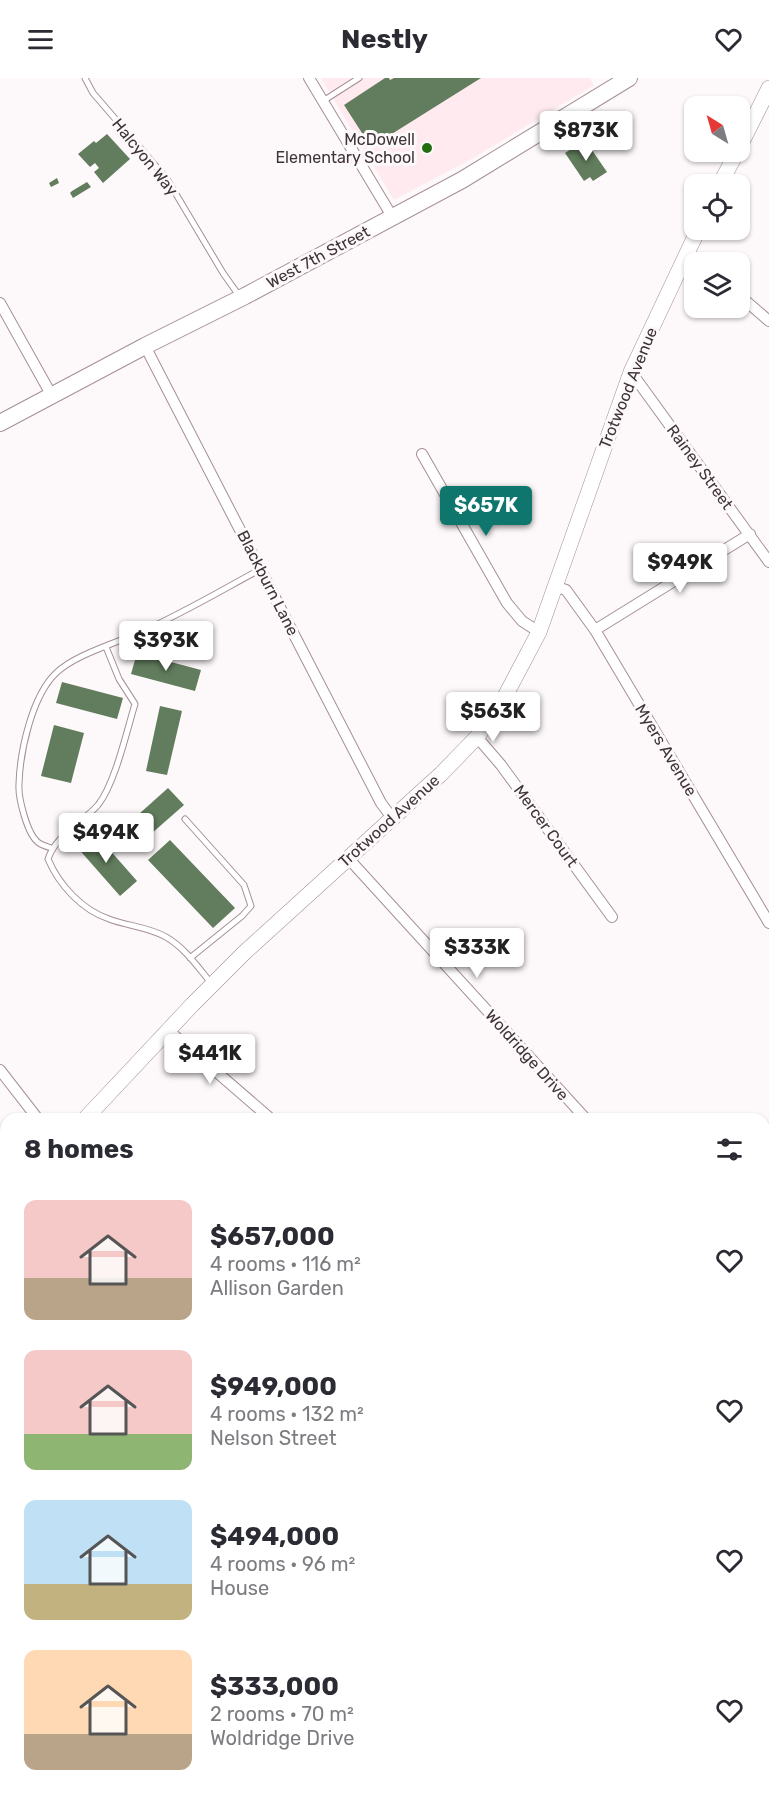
<!DOCTYPE html>
<meta charset="utf-8">
<style>
body{margin:0;font-family:Rubik,sans-serif;background:#f7f7f7;color:#2b2b33;height:100vh;display:flex;flex-direction:column;font-size:22px;white-space:nowrap}
*{box-sizing:border-box;margin:0}
p{font-size:20px;color:#7c7c81}
.icon{flex:none;width:33px;height:33px;fill:none;stroke:currentColor;stroke-width:2;stroke-linecap:round;stroke-linejoin:round}
.map{position:relative;flex:1;overflow:hidden}
.details{position:absolute;left:0px;top:1035px;width:770px;height:686px;display:flex;flex-direction:column;background:#fff;border-radius:18px 18px 0 0;box-shadow:0 2px 4px #0004}
.details>*{flex:none}
.needle{width:39px;rotate:323deg}
.fabs{position:absolute;left:684px;top:18px;display:grid;gap:12px}
.fabs a{display:grid;place-items:center;width:66px;height:66px;border-radius:12px;background:#fff;box-shadow:0 2px 4px #0004;font-size:30px}
.price{position:absolute;translate:-50% -51px;padding:0 14px;border-radius:6px;background:#fff;color:#222;font-size:20px;line-height:39px;filter:drop-shadow(0 2px 3px #0008)}
.price::after{content:'';position:absolute;left:50%;top:36px;width:18px;height:14px;margin-left:-9px;background:inherit;clip-path:polygon(0 0,100% 0,50% 100%)}
.price.selected{background:#0f766e;color:#fff}
ul{padding:0;list-style:none}
li{display:flex;align-items:center;gap:18px;height:150px;padding:0 24px}
li span{display:grid;place-items:center;flex:none;width:168px;height:120px;border-radius:12px;color:#555}
li>.icon{margin-inline-start:auto}
span .icon{width:72px;height:72px;fill:#fffc;stroke-width:1}
li b{font-size:26px}
h2{display:flex;justify-content:space-between;align-items:center;height:72px;padding:0 24px;font-size:26px}
header{display:flex;justify-content:space-between;align-items:center;height:78px;padding:0 24px;background:#fff;font-size:27px;font-weight:700}
.map>svg:first-child{display:block}
.built{fill:#feeaef}
.green{fill:#e9cad2}
.building{fill:#627d5d}
.lines{fill:none;stroke-linecap:round;stroke-linejoin:round}
.service-casing{stroke:#a58f95;stroke-width:7}
.minor-casing{stroke:#a58f95;stroke-width:12}
.secondary-casing{stroke:#a58f95;stroke-width:16}
.primary-casing{stroke:#a58f95;stroke-width:18}
.path{stroke:#aca5a7;stroke-width:2;stroke-dasharray:6 3;stroke-linecap:butt}
.service{stroke:#fff;stroke-width:5}
.minor{stroke:#fff;stroke-width:10}
.secondary{stroke:#fff;stroke-width:15}
.primary{stroke:#fff;stroke-width:16}
.rail-casing{stroke:#776e71;stroke-width:6}
.rail{stroke:#fdf8f9;stroke-width:4;stroke-dasharray:11;stroke-linecap:butt}
.poi-dot{fill:#236e11;stroke:#fdf8f9;stroke-width:2}
.labels{text-anchor:middle;dominant-baseline:central;stroke-width:6;stroke-linejoin:round;paint-order:stroke}
.poi-label{font-size:16px;fill:#3e3437;stroke:#fdf8f9;text-anchor:end}
.street-label{font-size:16px;fill:#3e3437;stroke:#fdf8f9}
</style>
<header><svg class="icon" aria-label="menu" viewBox="0 0 24 24"><path d="M4 6h16M4 12h16M4 18h16"/></svg>Nestly<svg class="icon" aria-label="heart" viewBox="0 0 24 24"><path d="M12 20l-8-8c-3-5 5-10 8-4 3-6 11-1 8 4z"/></svg></header>
<div class="map">
<svg width="769" height="1720" viewBox="0 0 769 1720">
<rect width="100%" height="100%" fill="#fdf8f9"/>
<path class="built" d="M321,0h269l4,7 -119,72 -81,43z"/>
<path class="green" d="M769,1201v519h-276l2,-6h269v-510z"/>
<path class="building" d="M385,0h4l1,2 4,-2h87l-110,69 -27,-42z
M107,56l23,25 -27,24 -9,-11 5,-4 -4,-5 -5,4 -12,-13 16,-13 2,2z
M585,62l22,32 -14,9 -3,-4 -6,4 -19,-28z
M57,100l2,5 -8,4 -2,-4z
M87,104l4,5 -18,11 -3,-5 2,-2z
M137,575l64,17 -6,21 -64,-17z
M62,604l61,16 -6,21 -61,-16z
M160,628l22,5 -15,64 -21,-4z
M54,647l30,8 -13,50 -30,-7z
M168,710l16,17 -49,43 -15,-17z
M93,753l44,50 -17,15 -44,-50z
M170,762l65,68 -22,20 -65,-68z"/>
<g class="lines">
<defs>
<path id="service" d="M85,0l8,15 74,86 56,94 17,24
M323,23l36,-23
M106,569l13,32 16,25c-8,26 -20,80 -37,101 -16,18 -42,30 -50,54 11,26 34,51 61,60 18,7 40,8 57,18 19,11 31,29 45,46
M185,741l59,66 7,21 -9,10 -52,42
M51,770c-3,-1 -9,-3 -12,-5 -12,-8 -21,-46 -20,-59 1,-33 13,-88 37,-111 20,-19 61,-30 87,-42 40,-18 79,-41 118,-62
M764,1659l5,-12
M642,1714l12,6
M578,1720l10,-6
M736,1720l3,-6"/>
<path id="minor" d="M309,0l84,140
M686,174l13,10
M740,218l29,25
M0,225l52,93
M145,268l236,457 12,16
M631,294l138,190
M422,376l85,149 15,18 17,11
M554,508l12,4 29,40 174,293
M595,552l155,-96
M477,659l24,28 111,152
M348,780l238,261
M168,952l103,89
M0,992l38,49
M384,1041h1
M764,1069l5,-10
M764,1098l5,5"/>
<path id="secondary" d="M740,68l29,-58
M720,106l17,-32
M85,1041l107,-114 53,-53 196,-178 36,-37 24,-33 38,-72 92,-260 67,-142
M0,1133l6,-6"/>
<path id="primary" d="M0,345l145,-77 100,-50 217,-116 167,-102"/>
</defs>
<use href="#service" class="service-casing"/>
<use href="#minor" class="minor-casing"/>
<use href="#secondary" class="secondary-casing"/>
<use href="#primary" class="primary-casing"/>
<path class="path" d="M0,1317l6,-2"/>
<use href="#service" class="service"/>
<use href="#minor" class="minor"/>
<use href="#secondary" class="secondary"/>
<use href="#primary" class="primary"/>
<defs>
<path id="rail" d="M764,1173l5,-3
M0,1194l6,2
M764,1200l5,-3
M0,1206l6,4
M0,1677l6,-5"/>
</defs>
<use href="#rail" class="rail-casing"/>
<use href="#rail" class="rail"/>
</g>
<circle class="poi-dot" cx="427" cy="70" r="6"/>
<g class="labels">
<g class="poi-label">
<text x="415" y="61">McDowell<tspan x="415" dy="18">Elementary School</tspan></text>
</g>
<g class="street-label">
<text transform="translate(145 79) rotate(51)">Halcyon Way</text>
<text transform="translate(318 179) rotate(-28)">West 7th Street</text>
<text transform="translate(628 310) rotate(-68)">Trotwood Avenue</text>
<text transform="translate(700 389) rotate(54)">Rainey Street</text>
<text transform="translate(268 505) rotate(63)">Blackburn Lane</text>
<text transform="translate(666 672) rotate(59)">Myers Avenue</text>
<text transform="translate(389 743) rotate(-42)">Trotwood Avenue</text>
<text transform="translate(546 748) rotate(54)">Mercer Court</text>
<text transform="translate(527 977) rotate(48)">Woldridge Drive</text>
</g>
</g>
</svg>
<div class="fabs">
<a><svg class="needle" viewBox="-14 -14 28 28"><path d="M0-13l5 13h-10z" fill="#e53935"/><path d="M0 13l5-13h-10z" fill="#7c7c81"/></svg></a>
<a><svg class="icon" aria-label="locate" viewBox="0 0 24 24"><circle cx="12" cy="12" r="6"/><path d="M12 2v4M12 18v4M2 12h4M18 12h4"/></svg></a>
<a><svg class="icon" aria-label="layers" viewBox="0 0 24 24"><path d="M12 4l9 5-9 5-9-5zM3 14l9 5 9-5"/></svg></a>
</div>
<b class="price" style="left:586px;top:84px">$873K</b>
<b class="price selected" style="left:486px;top:459px">$657K</b>
<b class="price" style="left:680px;top:516px">$949K</b>
<b class="price" style="left:166px;top:594px">$393K</b>
<b class="price" style="left:493px;top:665px">$563K</b>
<b class="price" style="left:106px;top:786px">$494K</b>
<b class="price" style="left:477px;top:901px">$333K</b>
<b class="price" style="left:210px;top:1007px">$441K</b>
<section class="details">
<h2>8 homes<svg class="icon" aria-label="filters" viewBox="0 0 24 24"><path d="M4 7h16M4 17h16"/><circle cx="9" cy="7" r="2"/><circle cx="15" cy="17" r="2"/></svg></h2>
<ul>
<li><span style="background:linear-gradient(#f6c9c9 65%,#b9a48a 0)"><svg class="icon" aria-label="home" viewBox="0 0 24 24"><path d="M3 11l9-7 9 7M6 9v11h12V9"/></svg></span><div><b>$657,000</b><p>4 rooms · 116 m²</p><p>Allison Garden</p></div><svg class="icon" aria-label="heart" viewBox="0 0 24 24"><path d="M12 20l-8-8c-3-5 5-10 8-4 3-6 11-1 8 4z"/></svg></li>
<li><span style="background:linear-gradient(#f6c9c9 70%,#8fb573 0)"><svg class="icon" aria-label="home" viewBox="0 0 24 24"><path d="M3 11l9-7 9 7M6 9v11h12V9"/></svg></span><div><b>$949,000</b><p>4 rooms · 132 m²</p><p>Nelson Street</p></div><svg class="icon" aria-label="heart" viewBox="0 0 24 24"><path d="M12 20l-8-8c-3-5 5-10 8-4 3-6 11-1 8 4z"/></svg></li>
<li><span style="background:linear-gradient(#bfe0f5 70%,#c2b280 0)"><svg class="icon" aria-label="home" viewBox="0 0 24 24"><path d="M3 11l9-7 9 7M6 9v11h12V9"/></svg></span><div><b>$494,000</b><p>4 rooms · 96 m²</p><p>House</p></div><svg class="icon" aria-label="heart" viewBox="0 0 24 24"><path d="M12 20l-8-8c-3-5 5-10 8-4 3-6 11-1 8 4z"/></svg></li>
<li><span style="background:linear-gradient(#ffd9b3 70%,#b9a48a 0)"><svg class="icon" aria-label="home" viewBox="0 0 24 24"><path d="M3 11l9-7 9 7M6 9v11h12V9"/></svg></span><div><b>$333,000</b><p>2 rooms · 70 m²</p><p>Woldridge Drive</p></div><svg class="icon" aria-label="heart" viewBox="0 0 24 24"><path d="M12 20l-8-8c-3-5 5-10 8-4 3-6 11-1 8 4z"/></svg></li>
</ul>
</section>
</div>
